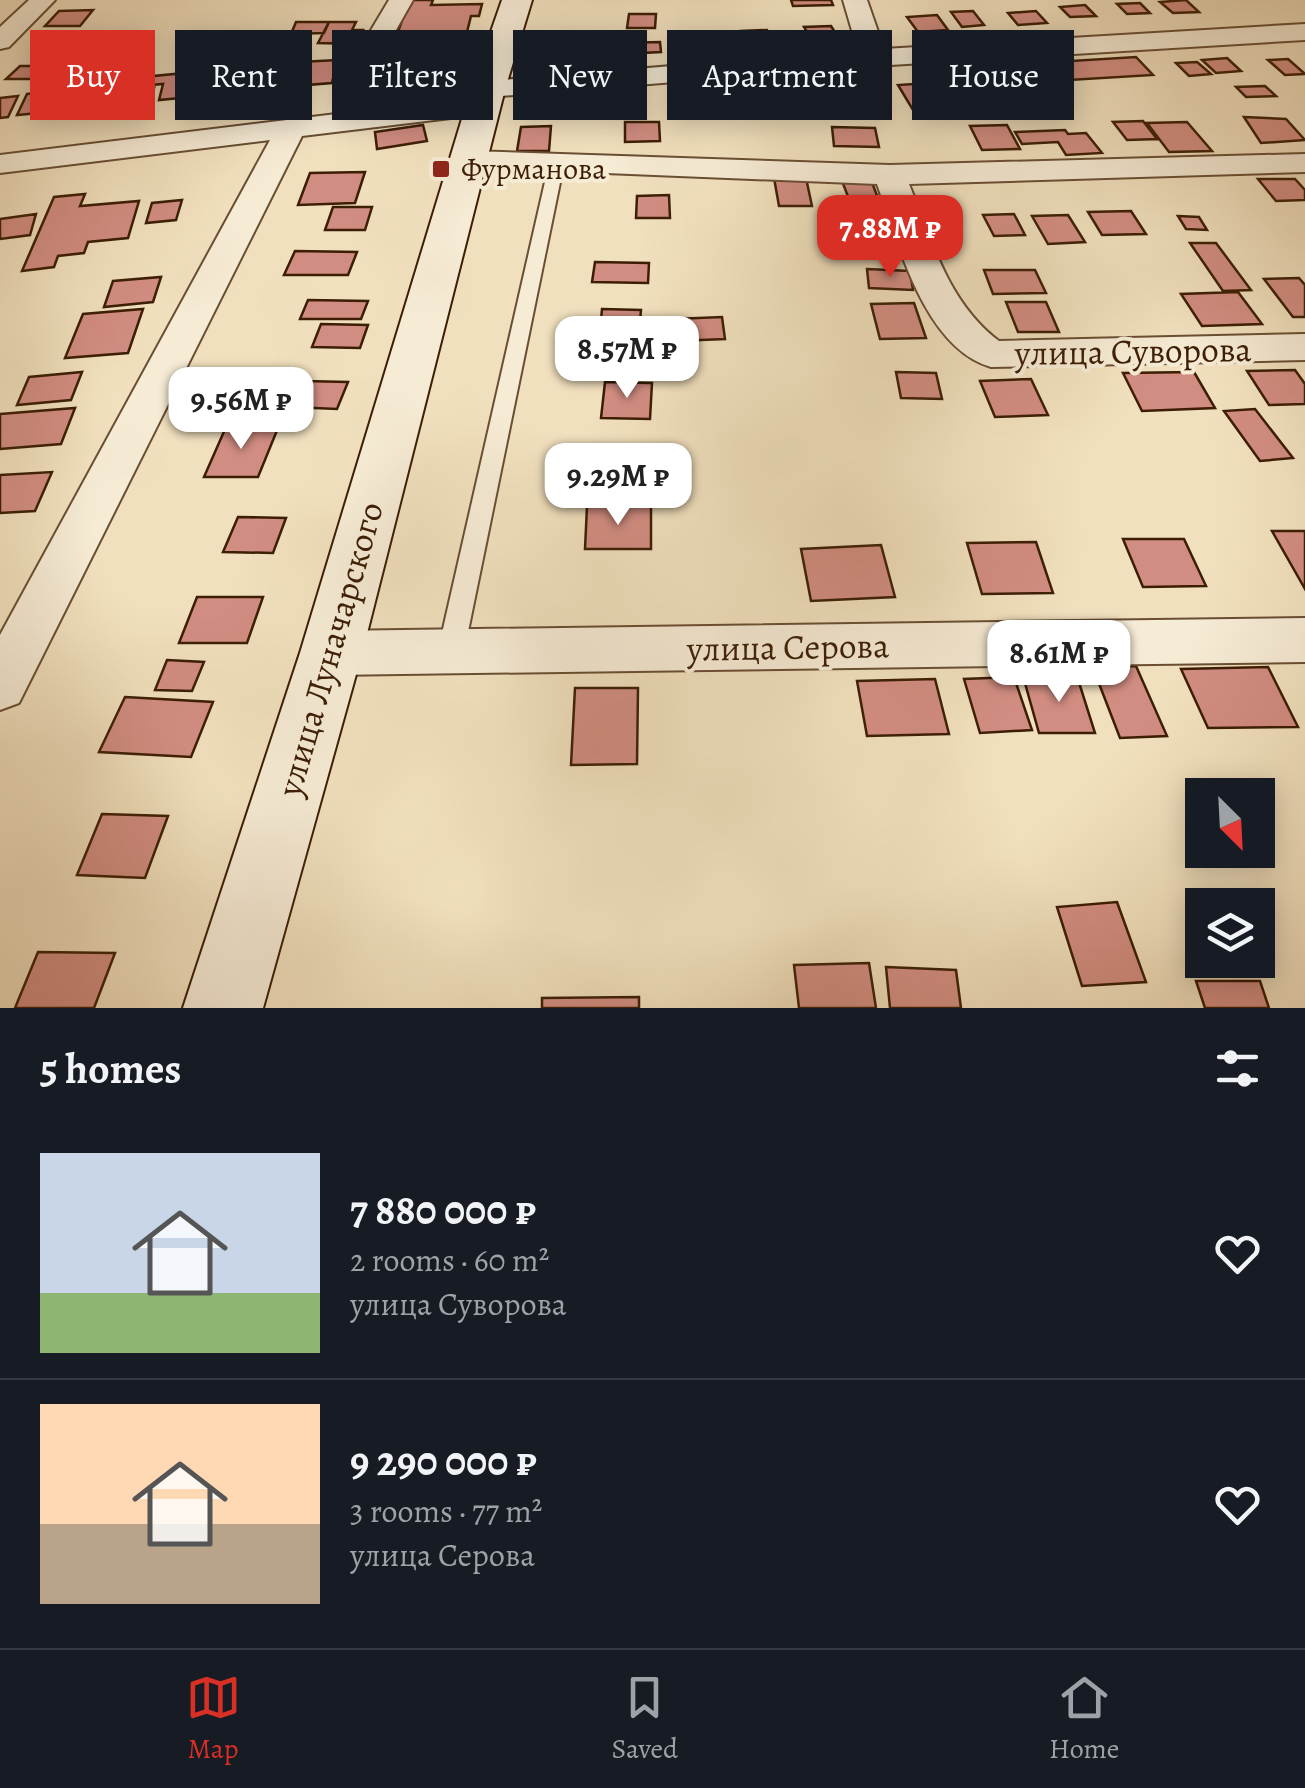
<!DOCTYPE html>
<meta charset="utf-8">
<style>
body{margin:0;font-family:Alegreya,serif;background:#20242c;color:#f1f3f6;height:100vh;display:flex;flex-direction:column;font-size:38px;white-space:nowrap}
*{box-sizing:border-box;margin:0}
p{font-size:32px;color:#9ea1a6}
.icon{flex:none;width:55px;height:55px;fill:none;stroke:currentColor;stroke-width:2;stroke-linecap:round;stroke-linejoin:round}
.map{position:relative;height:1008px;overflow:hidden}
.drawer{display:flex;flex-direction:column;background:#171b24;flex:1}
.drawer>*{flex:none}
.hud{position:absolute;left:30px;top:30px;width:1245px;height:90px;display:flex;gap:20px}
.needle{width:65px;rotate:156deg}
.buttons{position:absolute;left:1185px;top:778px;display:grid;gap:20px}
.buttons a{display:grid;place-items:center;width:90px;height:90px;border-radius:0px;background:#171b24;box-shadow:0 5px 25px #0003;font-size:50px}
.price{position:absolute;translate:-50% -85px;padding:0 22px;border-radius:20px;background:#fff;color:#222;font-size:32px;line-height:65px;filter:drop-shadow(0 2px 5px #0008)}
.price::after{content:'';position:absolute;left:50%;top:60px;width:30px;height:22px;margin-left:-15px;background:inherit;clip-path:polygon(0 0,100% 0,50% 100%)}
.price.active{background:#d93025;color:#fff}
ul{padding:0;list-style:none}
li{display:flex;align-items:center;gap:30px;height:250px;padding:0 40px}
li+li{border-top:2px solid #363941}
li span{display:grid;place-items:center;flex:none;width:280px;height:200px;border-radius:0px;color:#555}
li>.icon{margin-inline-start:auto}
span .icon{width:120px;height:120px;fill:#fffc;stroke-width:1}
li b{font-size:42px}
h2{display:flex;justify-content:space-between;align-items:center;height:120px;padding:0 40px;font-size:42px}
.tag{padding:0 35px;border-radius:0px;background:#171b24;box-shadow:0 5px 25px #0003;font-size:35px;line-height:90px}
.tag.active{background:#d93025;color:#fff}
.dock{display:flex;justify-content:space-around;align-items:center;height:140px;border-top:2px solid #363941;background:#171b24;font-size:28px;color:#9ea1a6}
.dock a{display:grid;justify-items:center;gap:5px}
.dock .active{color:#d93025}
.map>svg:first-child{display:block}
.building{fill:#d28d82;stroke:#3c1e05;stroke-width:2.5}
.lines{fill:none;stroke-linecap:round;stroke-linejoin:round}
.service-casing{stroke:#694e33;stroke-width:4}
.minor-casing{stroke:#694e33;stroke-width:4}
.secondary-casing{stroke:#3c1e05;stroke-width:4}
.service{fill:#f6ebd5;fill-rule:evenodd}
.minor{fill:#f6ebd5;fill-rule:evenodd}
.secondary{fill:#f6ebd5;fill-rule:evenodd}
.poi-dot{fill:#8f2418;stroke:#f6ebd5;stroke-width:4}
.labels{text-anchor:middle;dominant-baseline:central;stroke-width:8;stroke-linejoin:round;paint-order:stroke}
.far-poi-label{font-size:30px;fill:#3c1e05;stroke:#f6ebd5;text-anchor:start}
.street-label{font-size:35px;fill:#3c1e05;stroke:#f6ebd5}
</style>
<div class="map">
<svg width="1305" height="1008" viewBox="0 0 1305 1008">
<rect width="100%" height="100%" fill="#f1e0be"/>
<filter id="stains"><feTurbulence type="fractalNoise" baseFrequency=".002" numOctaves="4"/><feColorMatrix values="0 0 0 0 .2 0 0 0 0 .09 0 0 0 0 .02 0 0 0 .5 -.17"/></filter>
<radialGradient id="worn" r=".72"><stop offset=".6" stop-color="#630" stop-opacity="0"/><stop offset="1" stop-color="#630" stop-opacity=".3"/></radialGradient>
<path class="building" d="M409,0h24l-2,5 51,-1 -3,12h-8l-8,32h-33l2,-7h-42l3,-9h5z
M791,0h40l2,5 -40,1z
M1186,0l13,12 -26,1 -13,-11z
M1140,3l10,10 -23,1 -10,-10z
M1085,5l11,11 -26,1 -10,-10z
M93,10l-13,16h-35l14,-15z
M973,11l11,14 -22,2 -11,-15z
M1036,11l11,12 -29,2 -10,-12z
M629,14h27l-1,14h-28z
M937,15l11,15 -30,2 -11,-15z
M296,22h33l-5,11 -33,1z
M329,22h27l-4,8h11l-6,14 -39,-1z
M831,26l7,11 -27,2 -7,-12z
M767,30l5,12 -27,1 -4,-12z
M134,32l-9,18 -34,5 2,-3 -14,1 10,-19z
M660,42l1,10 -39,2 -1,-11z
M429,56l28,1 -2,8h-29z
M1136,57l17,18 -84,5 -15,-18z
M1227,58l14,13 -25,2 -14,-13z
M1288,59l17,15 -20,1 -17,-15z
M337,60l-5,23 -38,3 6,-24z
M1197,62l14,12 -22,2 -13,-13z
M20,66h27l-12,13h-29z
M979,71l11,15 -29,2 -10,-15z
M185,73l-3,9 23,-2 -4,16 -42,4 4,-16 -23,2 3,-9z
M1013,74h28l11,20h-28z
M262,78l-4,17 -36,3 4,-17z
M835,80l9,18 -29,2 -8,-18z
M929,83l16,25 -32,2 -15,-25z
M770,85l6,15 -28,1 -5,-15z
M717,86l6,16 -40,3 -5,-17z
M1265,86l11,10 -30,1 -10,-10z
M154,88l-8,21 -15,1 8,-20z
M70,90l-9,21 -44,4 10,-21z
M18,96l-10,21 -8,1v-20z
M1244,117l42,2 19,21 -44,3z
M1143,121l14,18 -30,1 -14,-18z
M625,122h34l1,19 -35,1z
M1187,122l25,29 -43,1 -22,-29z
M423,125l4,16 -50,8 -2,-17z
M1007,125l13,24 -38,1 -12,-24z
M551,126l-2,25h-32l4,-24z
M832,127l43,1 4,19 -45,-1z
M1065,130l3,4 18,-1 16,20 -36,2 -8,-13 -36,2 -7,-12z
M365,172l-10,31 -57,2 12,-32z
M774,178h32l6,28h-33z
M1258,179h37l10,11v10l-29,1z
M871,180l10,26 -29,1 -10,-26z
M85,194l-5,12 59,-5 -11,37 -40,4 -4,11 -26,3 -4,11 -32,4 32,-74z
M669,195l1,23h-34l1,-22z
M182,200l-6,20 -30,3 6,-20z
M333,207h39l-7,23h-40z
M1131,211l15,23 -44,1 -14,-23z
M36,214l-6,21 -30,4v-20z
M1014,214l11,21 -31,1 -11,-21z
M1068,215l17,27 -37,2 -16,-28z
M1178,216l21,1 8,13 -21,-1z
M1190,243h26l35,47 -28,1z
M295,251l62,1 -9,23h-64z
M595,262l54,1 -1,20 -56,-1z
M867,269l43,2 3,19 -44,-2z
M984,270h51l11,23 -53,1z
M161,277l-8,25 -49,5 9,-26z
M1299,278l6,7v32h-12l-29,-38z
M1238,292l24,32 -60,2 -21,-32z
M308,300l60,1 -7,18h-61z
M1006,302h40l13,30h-41z
M914,303l12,35 -46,1 -9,-35z
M143,309l-15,44 -63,5 18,-44z
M602,309l39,1 -2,22 -39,-1z
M722,317l3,22 -49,2 -2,-22z
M321,324l47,1 -8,23 -48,-1z
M1295,370l10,14v20l-36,1 -22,-34z
M82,372l-11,28 -54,5 12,-28z
M896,372l40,1 6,26 -41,-1z
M1194,372l21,36 -73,3 -19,-38z
M1031,379l17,36 -53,2 -15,-36z
M303,381l45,1 -11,27 -45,-2z
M605,382l47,1 -2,36 -49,-1z
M75,408l-14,36 -61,5v-35z
M1255,409l38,49 -33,3 -36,-50z
M226,427l52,1 -20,49h-54z
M599,471l50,1 -1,29 -51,-1z
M52,472l-17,39 -35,2v-38z
M587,506h64v43h-66z
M238,517l48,1 -13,35 -50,-1z
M1272,531h33v58z
M1123,539h61l22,47 -63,1z
M1036,542l17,51 -71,1 -15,-51z
M881,545l14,52 -84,4 -10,-52z
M197,597h66l-16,46h-68z
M167,660l37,2 -12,29 -37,-1z
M1136,666l31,70 -47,2 -27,-70z
M1268,667l30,60 -90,1 -27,-59z
M1023,676h54l18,57h-56z
M1014,677l18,53 -52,3 -16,-54z
M935,679l14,55 -82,2 -10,-55z
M575,688h63l-1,76 -66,1z
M125,697l88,5 -22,55 -92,-5z
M102,814l66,2 -23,62 -68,-3z
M1117,902l29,80 -64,4 -25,-79z
M38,952l77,1 -21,55h-79z
M869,963l7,45h-77l-5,-43z
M886,967l70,3 5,38h-71z
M1196,981h64l9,27h-64z
M639,997v11h-97v-10z"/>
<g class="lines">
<defs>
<path id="service" d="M550,160l14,3 -100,488 -4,8 -9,3 -9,-3 -4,-8z"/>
<path id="minor" d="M29,0h26l-46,47 -9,2v-22z
M389,0h24l-33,58h-18l-4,-6z
M843,0h24l17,49 421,-25v16l-431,26 -385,31 9,8 -4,6 -10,3 -182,22 -283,567 -19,7v-75l270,-495 -270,33v-18l484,-59 -10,-7 4,-6 10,-2 370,-30z
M469,151l421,14 415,-11v18l-396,12c23,57 39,119 90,157l306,-7v26l-314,7c-67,-19 -93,-125 -114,-183l-419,-17 -5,-7 5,-7z
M1305,618v44l-974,13 -18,-6 -8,-16 8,-16 18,-6z"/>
<path id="secondary" d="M502,0h30l-27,89 -143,564 -99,355h-80l117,-355 171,-564z"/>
</defs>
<use href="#service" class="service-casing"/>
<use href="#minor" class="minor-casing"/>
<use href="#secondary" class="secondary-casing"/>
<use href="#service" class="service"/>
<use href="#minor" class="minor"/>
<use href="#secondary" class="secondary"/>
</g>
<rect class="poi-dot" x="431" y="159" width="20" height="20" rx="5"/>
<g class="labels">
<g class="far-poi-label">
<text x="461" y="169">Фурманова</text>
</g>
<g class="street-label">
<text transform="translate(1133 351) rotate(-1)">улица Суворова</text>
<text transform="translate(788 647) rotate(-1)">улица Серова</text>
<text transform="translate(330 649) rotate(-74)">улица Луначарского</text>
</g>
</g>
<rect width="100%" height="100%" filter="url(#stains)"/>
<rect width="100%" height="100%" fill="url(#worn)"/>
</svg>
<div class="buttons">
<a><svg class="needle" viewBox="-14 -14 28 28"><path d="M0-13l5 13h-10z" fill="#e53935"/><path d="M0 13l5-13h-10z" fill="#9ea1a6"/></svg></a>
<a><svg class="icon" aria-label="layers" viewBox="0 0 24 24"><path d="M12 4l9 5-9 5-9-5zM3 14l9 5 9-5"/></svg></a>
</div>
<b class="price active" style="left:890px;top:280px">7.88M ₽</b>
<b class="price" style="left:627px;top:401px">8.57M ₽</b>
<b class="price" style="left:241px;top:452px">9.56M ₽</b>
<b class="price" style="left:618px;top:528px">9.29M ₽</b>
<b class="price" style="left:1059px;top:705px">8.61M ₽</b>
<div class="hud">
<a class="tag active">Buy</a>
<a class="tag">Rent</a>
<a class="tag">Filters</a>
<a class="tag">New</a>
<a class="tag">Apartment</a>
<a class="tag">House</a>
</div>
</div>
<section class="drawer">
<h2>5 homes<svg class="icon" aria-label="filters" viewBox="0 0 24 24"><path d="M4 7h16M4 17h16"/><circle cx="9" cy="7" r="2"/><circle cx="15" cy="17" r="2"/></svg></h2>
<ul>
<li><span style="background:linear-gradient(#c9d6e8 70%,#8fb573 0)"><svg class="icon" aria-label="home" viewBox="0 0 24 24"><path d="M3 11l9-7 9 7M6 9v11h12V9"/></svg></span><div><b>7 880 000 ₽</b><p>2 rooms · 60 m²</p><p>улица Суворова</p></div><svg class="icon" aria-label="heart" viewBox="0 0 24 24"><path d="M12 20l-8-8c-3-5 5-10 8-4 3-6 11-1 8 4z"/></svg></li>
<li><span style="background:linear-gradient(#ffd9b3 60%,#b9a48a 0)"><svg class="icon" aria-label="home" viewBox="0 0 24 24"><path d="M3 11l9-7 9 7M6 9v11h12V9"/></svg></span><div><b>9 290 000 ₽</b><p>3 rooms · 77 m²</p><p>улица Серова</p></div><svg class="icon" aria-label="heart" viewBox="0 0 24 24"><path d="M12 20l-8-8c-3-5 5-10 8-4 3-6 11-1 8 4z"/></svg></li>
</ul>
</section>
<nav class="dock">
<a class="active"><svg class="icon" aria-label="map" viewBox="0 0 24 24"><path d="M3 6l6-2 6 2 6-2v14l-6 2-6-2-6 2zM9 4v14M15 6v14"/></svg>Map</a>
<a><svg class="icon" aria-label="saved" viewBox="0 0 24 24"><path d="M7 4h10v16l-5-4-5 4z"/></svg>Saved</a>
<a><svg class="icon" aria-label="home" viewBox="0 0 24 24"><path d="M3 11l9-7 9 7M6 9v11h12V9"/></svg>Home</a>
</nav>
